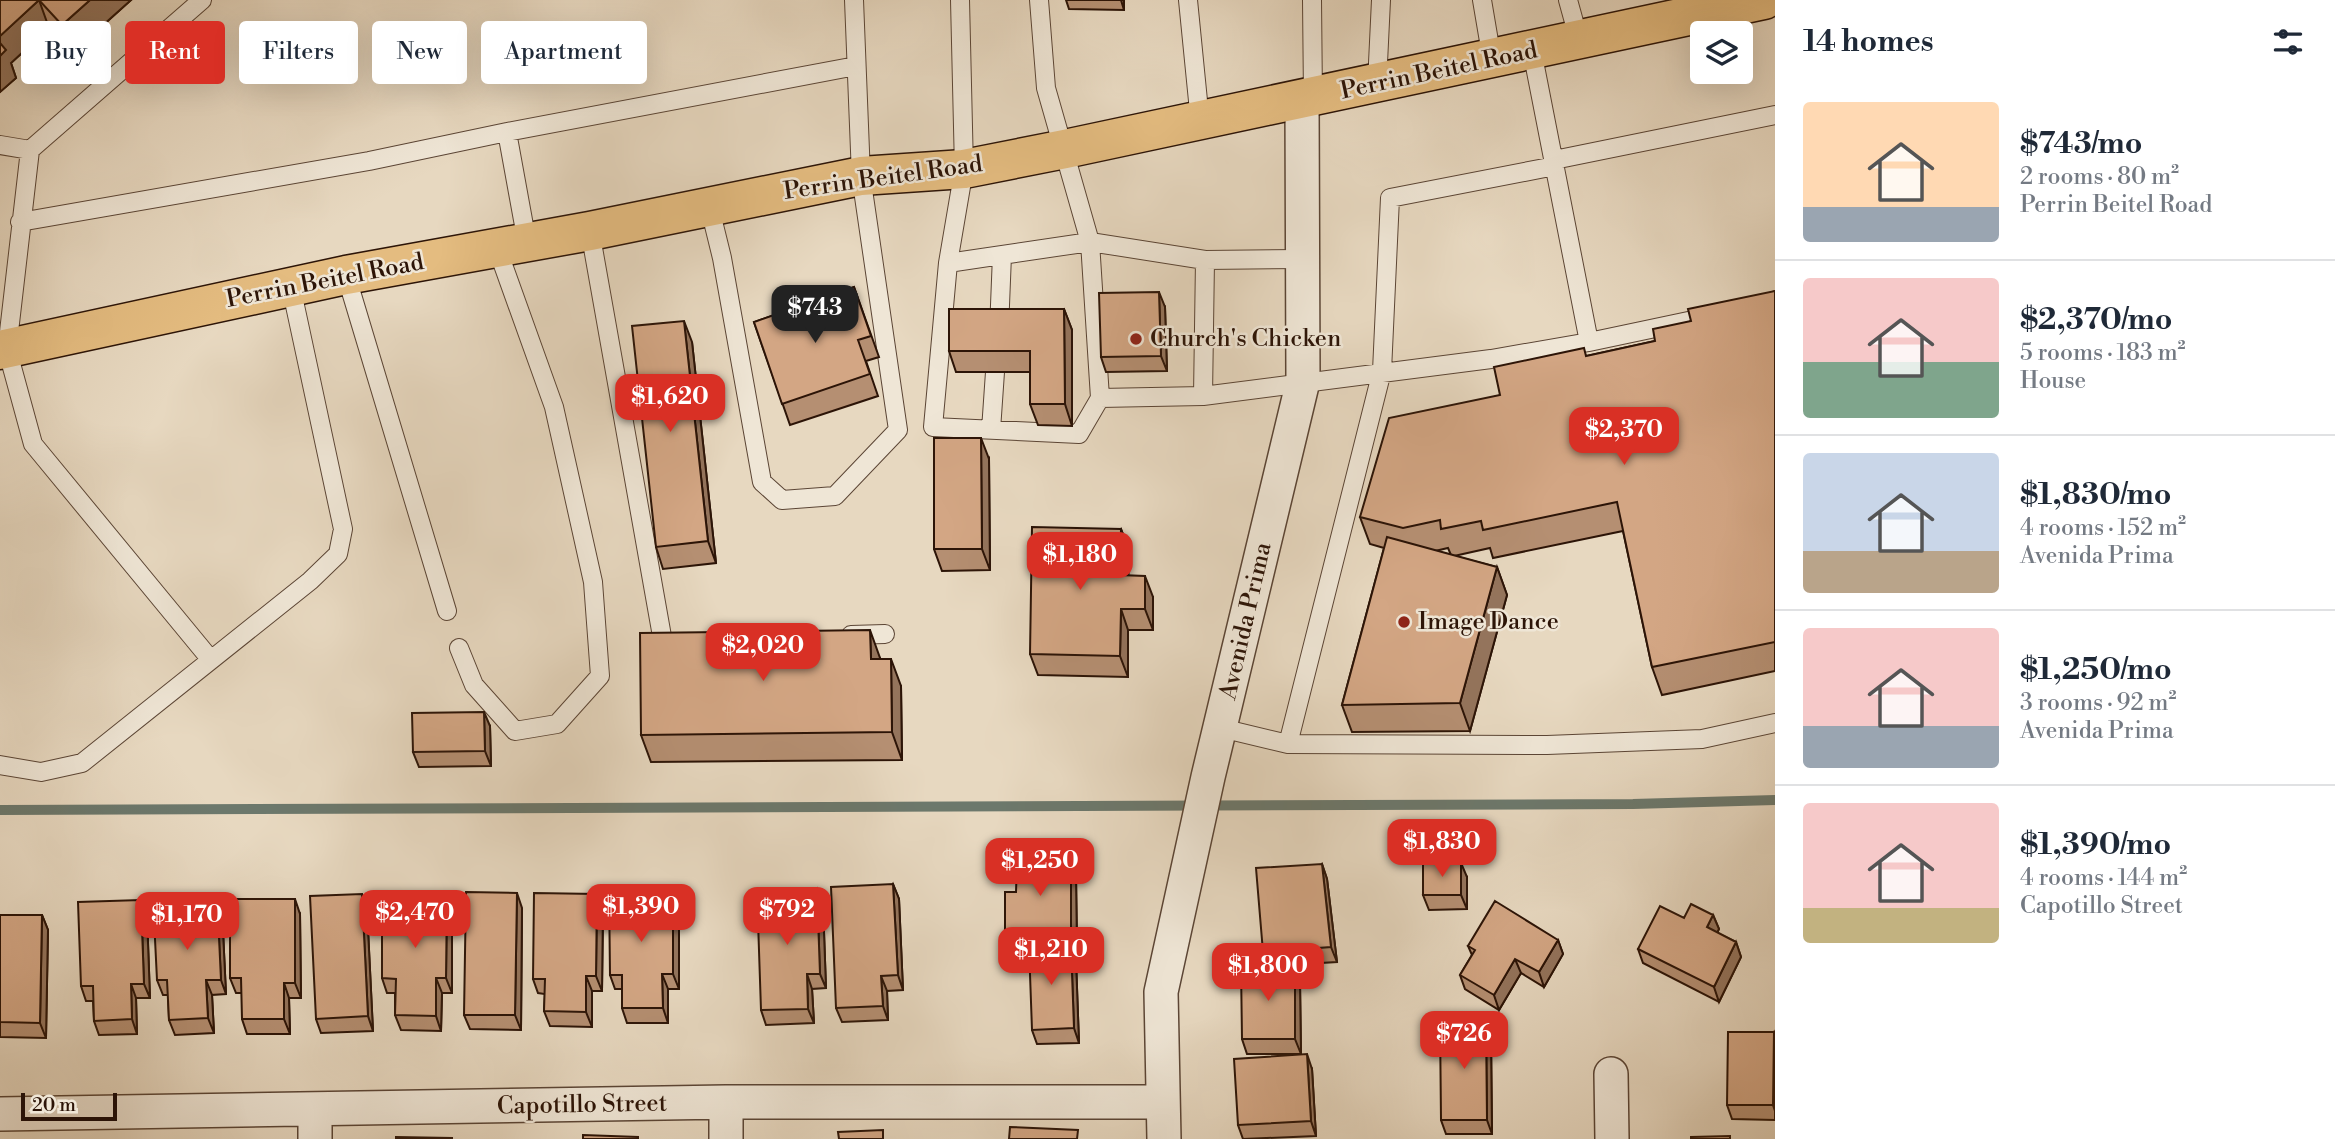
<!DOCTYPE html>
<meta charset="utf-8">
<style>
body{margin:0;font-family:"Libre Bodoni",serif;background:#f6f6f7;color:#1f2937;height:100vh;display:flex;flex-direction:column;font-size:26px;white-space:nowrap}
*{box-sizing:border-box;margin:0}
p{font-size:23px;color:#747a83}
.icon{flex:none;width:38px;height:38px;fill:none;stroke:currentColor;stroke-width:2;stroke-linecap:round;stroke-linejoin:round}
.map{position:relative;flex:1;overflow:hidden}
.details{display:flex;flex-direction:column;background:#fff;width:560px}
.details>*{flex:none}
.hud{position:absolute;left:21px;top:21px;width:665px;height:63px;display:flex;gap:14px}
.controls{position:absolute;left:1690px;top:21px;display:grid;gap:14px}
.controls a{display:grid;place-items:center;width:63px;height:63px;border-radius:7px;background:#fff;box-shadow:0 7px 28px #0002;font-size:35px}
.scale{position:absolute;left:21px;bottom:18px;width:96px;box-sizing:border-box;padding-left:7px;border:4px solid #2c1407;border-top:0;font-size:19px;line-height:24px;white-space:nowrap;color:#2c1407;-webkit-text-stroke:5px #efe6d6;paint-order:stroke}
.price{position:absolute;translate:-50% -60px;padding:0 16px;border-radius:14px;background:#d93025;color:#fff;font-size:23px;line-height:46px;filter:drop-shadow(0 2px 4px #0008)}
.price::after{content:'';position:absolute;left:50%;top:42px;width:21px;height:16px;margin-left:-10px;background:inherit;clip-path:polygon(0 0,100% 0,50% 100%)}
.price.current{background:#222;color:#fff}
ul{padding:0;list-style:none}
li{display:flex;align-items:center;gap:21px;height:175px;padding:0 28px}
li+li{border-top:2px solid #e0e1e3}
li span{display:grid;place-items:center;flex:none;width:196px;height:140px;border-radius:7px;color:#555}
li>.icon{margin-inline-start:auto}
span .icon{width:84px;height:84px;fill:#fffc;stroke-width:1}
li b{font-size:30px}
h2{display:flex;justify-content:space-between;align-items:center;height:84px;padding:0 28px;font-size:30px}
.tag{padding:0 24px;border-radius:7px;background:#fff;box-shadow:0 7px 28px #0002;font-size:24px;line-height:63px}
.tag.current{background:#d93025;color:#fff}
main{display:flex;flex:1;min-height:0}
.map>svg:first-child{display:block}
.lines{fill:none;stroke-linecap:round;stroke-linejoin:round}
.stream{stroke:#6c786c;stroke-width:10}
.lane-casing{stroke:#5b4535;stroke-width:20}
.street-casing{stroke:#5b4535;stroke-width:36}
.primary-casing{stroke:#2c1407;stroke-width:41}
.lane{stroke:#efe6d6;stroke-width:18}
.street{stroke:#efe6d6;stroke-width:33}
.primary{stroke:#e4bc80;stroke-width:38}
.wall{fill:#b58f72;stroke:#2c1407;stroke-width:2;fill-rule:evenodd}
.shaded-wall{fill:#94745c;stroke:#2c1407;stroke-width:2}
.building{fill:#d3a684;stroke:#2c1407;stroke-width:2}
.poi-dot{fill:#8f2418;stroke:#efe6d6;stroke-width:2.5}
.labels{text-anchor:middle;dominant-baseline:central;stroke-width:5;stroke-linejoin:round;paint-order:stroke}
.street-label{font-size:24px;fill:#2c1407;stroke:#efe6d6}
.poi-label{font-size:24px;fill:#2c1407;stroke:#efe6d6;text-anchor:start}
</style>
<main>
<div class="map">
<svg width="1775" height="1139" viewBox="0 0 1775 1139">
<rect width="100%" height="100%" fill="#e7d8c0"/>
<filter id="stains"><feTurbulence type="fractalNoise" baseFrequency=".00286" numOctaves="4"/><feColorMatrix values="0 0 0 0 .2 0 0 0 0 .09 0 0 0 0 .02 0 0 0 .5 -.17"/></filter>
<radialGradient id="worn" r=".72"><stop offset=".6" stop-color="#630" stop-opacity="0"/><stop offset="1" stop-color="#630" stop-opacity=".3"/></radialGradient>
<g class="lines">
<path class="stream" d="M0,810l1633,-6 142,-4"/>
<defs>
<path id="lane" d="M960,0l4,169 -16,94 -15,164 146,7 21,-36 103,-2 2,-136
M1039,0l7,88 44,154 115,18 97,-1
M1188,0l12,121
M1312,0l1,98
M1482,0l10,59
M1568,0l11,40
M1532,51l57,291 123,-26
M1377,84l4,-84
M0,145l30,5 172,-150
M30,150l-23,199 26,95 178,216
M1554,160l221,-45
M709,205l13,53 40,224 20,18 53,-4 63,-66 -37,-254 -7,-176
M20,222l349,-61 138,-29
M590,231l73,411h13
M527,242l-20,-110 349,-66
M948,263l142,-21 10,156
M346,275l101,336
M999,330l3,-75
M1203,396l288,-37 98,-17
M991,430l4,-58
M851,635l34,-1
M459,648l15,37 41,46 42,-7 43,-48 -7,-94 -39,-175 -57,-159
M1221,728l67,16 94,-373 8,-173 165,-32
M1288,744l259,1 155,-6 73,-16
M0,765l41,7 41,-9 228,-182 28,-27 5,-25 -52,-242"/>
<path id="street" d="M1611,1074l1,65
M726,1102v37
M315,1110v29
M0,1114l726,-12h437
M1164,1139l-3,-147 47,-215 95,-396 -1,-281"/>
<path id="primary" d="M0,350l346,-75 244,-44 271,-55 103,-7 101,-20 699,-149"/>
</defs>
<use href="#lane" class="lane-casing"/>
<use href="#street" class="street-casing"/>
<use href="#primary" class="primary-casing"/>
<use href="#lane" class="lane"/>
<use href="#street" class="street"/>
<use href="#primary" class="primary"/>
</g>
<path class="wall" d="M0,0h131l-59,53 -23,-25 -38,35 5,15 -16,14z
M1066,0h58v10l-55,-1z
M854,287l25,70 -13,4 12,35 -88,29 -36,-103z
M1775,291v380l-113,24 -10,-28 -29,-136 -130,27 -3,-10 -36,8 43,11 10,28 -37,136 -118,1 -10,-27 42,-157 -14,-4 -10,-27 140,-122 87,-39 68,-15 36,-20zM1448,548l3,7 -16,-4z
M1165,307l2,64 -61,1 -5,-15z
M1064,309l8,21v96l-34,-1 -8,-21v-32h-74l-7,-21z
M692,342l24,221 -53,6 -7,-22z
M989,459l1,111 -48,1 -8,-22z
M1121,529l8,21 -1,25 25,22v33h-25v47l-90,-2 -8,-21z
M880,658l21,28 1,74 -251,2 -10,-27z
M490,726l1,40 -72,1 -6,-15z
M1071,862l5,14 1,70h-6l5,14 3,83 -42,1 -5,-14 2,-84h-24l-5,-14 11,-40z
M1322,864l5,15 10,83 -69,4 -5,-14z
M1467,877v32l-38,1 -6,-15z
M893,884l6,15 4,91 -16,1 1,29 -46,2 -6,-14z
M817,889l6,15 3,84 -14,1 2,34 -48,2 -5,-15z
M447,895l5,15v83h-10l-1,38 -40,-1 -6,-15v-22h-8l-5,-15z
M141,900l6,15 3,83h-14l1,36 -38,1 -5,-14 -1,-20h-7l-5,-15z
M679,904v85h-11v34h-41l-5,-15v-19h-7l-5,-14z
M522,908l-1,122 -51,-1 -6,-14z
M367,909l6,122 -52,2 -5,-14z
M603,909l-1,82h-10v36l-42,-1 -6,-15 1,-17 -7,-1 -5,-14z
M222,910l4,84 -14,1 2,38 -39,2 -6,-15 -1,-25h-5l-6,-15z
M300,914l1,84h-12l1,36h-43l-5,-15v-26h-6l-6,-15z
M0,915h42l6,15 -2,108 -46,-1z
M1713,915l6,14 -2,4 19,9 5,15 -22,45 -76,-39 -5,-14 46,-31z
M1558,940l5,14 -19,33 -23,-14 -22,37 -34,-21 -5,-14 12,-20 -4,-9z
M1300,982l1,72h-54l-5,-15z
M1774,1032l1,4v84l-43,-1 -5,-14z
M1491,1037l1,97h-46l-5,-14z
M1312,1069l4,67 -73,3 -5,-14z"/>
<path class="shaded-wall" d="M39,0l10,28 -38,35 5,15 -16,14v-56z
M90,0h41l-59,53 -10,-28z
M1121,0h3v10z
M1159,292l6,15 2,64 -6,-15z
M1064,309l8,21v96l-7,-22z
M684,321l8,21 24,221 -8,-22z
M981,438l8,21 1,111 -8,-21z
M1121,529l8,21 -1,46 -8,-21z
M1497,567l10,28 -37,136 -10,-28z
M1145,576l8,21v33l-8,-21z
M1121,609l7,21v47l-8,-21z
M870,630l10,28 1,29 -10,-28z
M891,659l10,27 1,74 -10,-28z
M484,712l6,14 1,40 -6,-15z
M1071,862l5,14 1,70 -6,-14z
M1461,863l6,14v32l-6,-14z
M1322,864l5,15 10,83 -6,-15z
M893,884l6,15 4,91 -5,-15z
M673,889l6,15v85l-6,-15z
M817,889l6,15 3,84 -6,-14z
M517,893l5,15 -1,122 -6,-15z
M362,894l5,15 6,122 -5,-15z
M597,894l6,15 -1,82 -6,-15z
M217,895l5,15 4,84 -5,-14z
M447,895l5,15v83l-6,-15z
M295,899l5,15 1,84 -6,-15z
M141,900l6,15 3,83 -6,-14z
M42,915l6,15 -2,108 -6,-15z
M1713,915l6,14 -7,13 -5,-15z
M1558,940l5,14 -19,33 -5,-15z
M1736,942l5,15 -22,45 -5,-15z
M1071,945l5,15 3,83 -5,-15z
M1515,959l6,14 -22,37 -5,-15z
M1295,967l5,15 1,72 -6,-15z
M662,974l6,15v34l-5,-15z
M807,974l5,15 2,34 -6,-14z
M586,976l6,15v36l-6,-15z
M881,976l6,15 1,29 -5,-14z
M436,978l6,15 -1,38 -5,-15z
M206,980l6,15 2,38 -6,-15z
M284,983l5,15 1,36 -6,-15z
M131,984l5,14 1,36 -5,-15z
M1486,1022l5,15 1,97 -5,-14z
M1774,1032l1,4v75l-2,-6z
M1307,1054l5,15 4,67 -5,-15z"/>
<path class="building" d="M0,0h90l-28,25 -23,-25 -39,36z
M0,43l6,7 -6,6z
M854,287l17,49 -13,4 12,34 -88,30 -28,-82z
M1775,291v351l-123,25 -35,-165 -134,28 -2,-9 -40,8 -1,-9 -37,8 -43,-11 29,-99 111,-23 -6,-28 90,-19 2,8 69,-15 -2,-12 38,-8 -3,-12z
M1159,292l2,64 -60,1 -2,-64z
M949,309h115l1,95h-35v-53h-81z
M684,321l24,220 -52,6 -24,-221z
M934,438h47l1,111h-48z
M1032,527l89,2 -1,46 25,1v33h-24l-1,47 -90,-2z
M1387,537l110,30 -37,136 -118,2z
M870,630l1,29h20l1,73 -251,3 -1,-102z
M484,712l1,39 -72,1 -1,-39z
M1017,861l54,1v70h-66v-40h11z
M1423,863h38v32h-38z
M1322,864l9,83 -68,5 -7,-84z
M893,884l5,91 -17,1 2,30 -47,2 -5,-121z
M609,889h64v85h-11l1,34h-41v-33h-12z
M817,889l3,85h-13l1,35 -47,1 -4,-119z
M466,892l51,1 -2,122h-51z
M534,893l63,1 -1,82h-10v36l-42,-1 1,-32h-12z
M362,894l6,122 -52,3 -6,-123z
M382,894l65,1 -1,83h-10v38l-41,-1 1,-36 -14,-1z
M217,895l4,85h-15l2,38 -39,2 -2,-40h-10l-4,-82z
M230,899h65v84h-11v36h-42l-1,-41h-11z
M141,900l3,84h-13l1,35 -38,2 -1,-35h-12l-3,-84z
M1495,901l63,39 -19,32 -24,-13 -21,36 -34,-20 15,-25 -7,-4z
M1691,904l22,11 -6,12 29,15 -22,45 -76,-38 22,-43 24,12z
M0,915h42l-2,108 -40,-1z
M1071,945l3,83 -42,2 -3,-84z
M1241,967h54v72h-53z
M1440,1022h46l1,98h-46z
M1728,1032h46l-1,73h-46z
M1307,1054l4,67 -73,4 -4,-66z
M1010,1127l68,3 -1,9h-68z
M883,1130v9h-44l-1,-7z
M583,1135l55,2v2h-55z
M1730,1136v3h-39v-2z
M396,1137l56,1v1h-56z"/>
<g class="poi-dot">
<circle cx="1136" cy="339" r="7"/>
<circle cx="1404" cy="622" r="7"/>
</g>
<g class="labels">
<g class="street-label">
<text transform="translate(1439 71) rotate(-12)">Perrin Beitel Road</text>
<text transform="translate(883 178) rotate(-8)">Perrin Beitel Road</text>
<text transform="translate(325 281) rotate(-11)">Perrin Beitel Road</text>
<text transform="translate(1246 621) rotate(-77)">Avenida Prima</text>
<text transform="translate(582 1105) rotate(-1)">Capotillo Street</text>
</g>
<g class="poi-label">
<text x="1150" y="339">Church's Chicken</text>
<text x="1418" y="622">Image Dance</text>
</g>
</g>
<rect width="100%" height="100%" filter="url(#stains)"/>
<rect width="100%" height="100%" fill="url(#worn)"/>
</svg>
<div class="controls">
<a><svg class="icon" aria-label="layers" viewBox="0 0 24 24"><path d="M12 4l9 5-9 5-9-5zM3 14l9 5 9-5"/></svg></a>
</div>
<div class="scale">20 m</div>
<b class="price current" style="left:815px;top:345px">$743</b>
<b class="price" style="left:670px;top:434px">$1,620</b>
<b class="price" style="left:1624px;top:467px">$2,370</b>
<b class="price" style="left:1080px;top:592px">$1,180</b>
<b class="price" style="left:763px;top:683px">$2,020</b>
<b class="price" style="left:1442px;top:879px">$1,830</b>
<b class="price" style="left:1040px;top:898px">$1,250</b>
<b class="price" style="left:641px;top:944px">$1,390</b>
<b class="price" style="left:787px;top:947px">$792</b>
<b class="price" style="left:415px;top:950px">$2,470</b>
<b class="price" style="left:187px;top:952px">$1,170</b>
<b class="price" style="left:1051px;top:987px">$1,210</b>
<b class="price" style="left:1268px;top:1003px">$1,800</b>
<b class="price" style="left:1464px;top:1071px">$726</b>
<div class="hud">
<a class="tag">Buy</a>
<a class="tag current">Rent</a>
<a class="tag">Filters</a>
<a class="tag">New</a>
<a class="tag">Apartment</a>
</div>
</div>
<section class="details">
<h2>14 homes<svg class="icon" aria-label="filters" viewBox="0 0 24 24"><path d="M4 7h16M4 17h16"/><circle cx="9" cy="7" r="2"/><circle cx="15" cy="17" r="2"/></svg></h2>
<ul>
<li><span style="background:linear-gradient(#ffd9b3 75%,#9aa5b1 0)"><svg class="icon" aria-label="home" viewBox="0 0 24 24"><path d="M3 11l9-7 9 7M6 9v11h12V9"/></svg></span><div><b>$743/mo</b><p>2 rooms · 80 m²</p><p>Perrin Beitel Road</p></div></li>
<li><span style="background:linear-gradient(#f6c9c9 60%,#7fa58c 0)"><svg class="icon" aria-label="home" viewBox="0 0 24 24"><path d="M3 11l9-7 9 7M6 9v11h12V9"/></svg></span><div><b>$2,370/mo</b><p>5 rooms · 183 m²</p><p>House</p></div></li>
<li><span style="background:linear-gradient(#c9d6e8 70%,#b9a48a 0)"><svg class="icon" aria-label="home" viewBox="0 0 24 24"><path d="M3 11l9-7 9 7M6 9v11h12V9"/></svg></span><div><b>$1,830/mo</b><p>4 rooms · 152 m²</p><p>Avenida Prima</p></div></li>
<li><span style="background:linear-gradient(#f6c9c9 70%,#9aa5b1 0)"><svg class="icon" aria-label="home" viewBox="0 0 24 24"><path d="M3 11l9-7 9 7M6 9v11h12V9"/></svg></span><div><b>$1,250/mo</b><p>3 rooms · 92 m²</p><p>Avenida Prima</p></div></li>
<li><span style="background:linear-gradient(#f6c9c9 75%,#c2b280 0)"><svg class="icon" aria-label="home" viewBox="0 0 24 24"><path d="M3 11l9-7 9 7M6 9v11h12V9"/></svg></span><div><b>$1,390/mo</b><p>4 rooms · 144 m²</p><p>Capotillo Street</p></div></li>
</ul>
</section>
</main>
